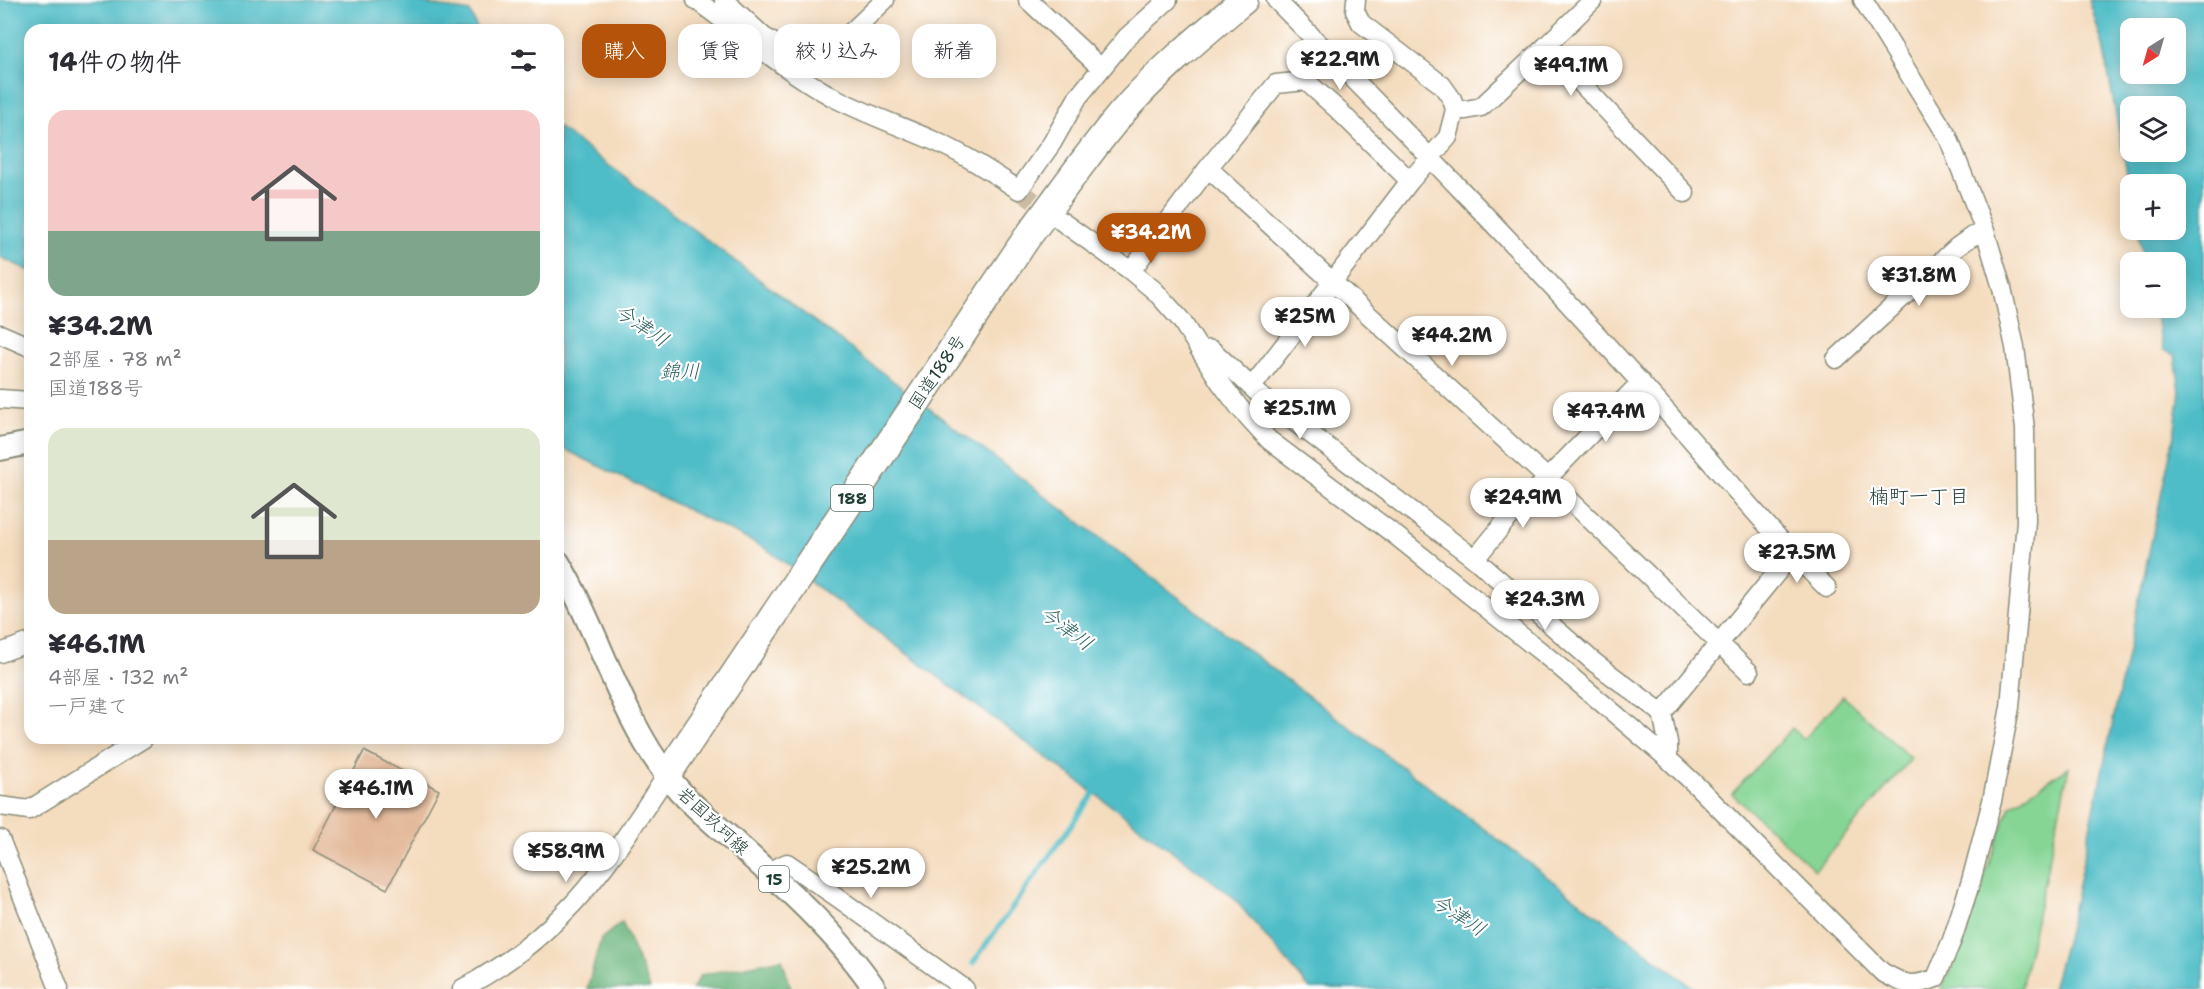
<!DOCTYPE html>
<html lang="ja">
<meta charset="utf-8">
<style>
body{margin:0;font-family:"Shantell Sans","Klee One",sans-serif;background:#f2f2f3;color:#2b2b33;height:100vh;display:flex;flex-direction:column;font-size:22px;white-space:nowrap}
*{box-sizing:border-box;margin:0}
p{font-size:20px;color:#7c7c81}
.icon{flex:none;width:33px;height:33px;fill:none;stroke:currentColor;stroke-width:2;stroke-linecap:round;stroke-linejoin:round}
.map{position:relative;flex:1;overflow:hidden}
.sheet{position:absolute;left:24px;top:24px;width:540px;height:720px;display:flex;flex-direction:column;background:#fff;border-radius:18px;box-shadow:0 3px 15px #0003}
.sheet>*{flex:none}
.top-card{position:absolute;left:582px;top:24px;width:570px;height:54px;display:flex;gap:12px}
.needle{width:39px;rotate:217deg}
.tools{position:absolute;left:2120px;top:18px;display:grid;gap:12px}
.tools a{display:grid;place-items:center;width:66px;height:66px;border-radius:12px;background:#fff;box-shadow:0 3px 15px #0003;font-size:30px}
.price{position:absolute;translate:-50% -51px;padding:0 14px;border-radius:21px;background:#fff;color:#222;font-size:20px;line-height:39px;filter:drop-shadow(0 2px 3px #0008)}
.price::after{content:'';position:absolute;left:50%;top:36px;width:18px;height:14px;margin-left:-9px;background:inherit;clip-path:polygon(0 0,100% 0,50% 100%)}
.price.active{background:#b45309;color:#fff}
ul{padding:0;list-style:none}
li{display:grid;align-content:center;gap:12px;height:318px;padding:0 24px}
li span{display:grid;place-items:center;height:186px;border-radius:18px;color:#555}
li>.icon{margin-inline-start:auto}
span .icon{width:108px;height:108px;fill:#fffc;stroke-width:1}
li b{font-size:26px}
h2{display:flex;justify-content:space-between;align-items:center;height:72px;padding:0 24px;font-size:26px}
.chip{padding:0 21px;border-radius:18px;background:#fff;box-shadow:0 3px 15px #0003;font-size:21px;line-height:54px}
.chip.active{background:#b45309;color:#fff}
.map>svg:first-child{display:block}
.green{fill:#86d595;stroke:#528964;stroke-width:1.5}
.forest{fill:#6cb67e;stroke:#467a59;stroke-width:1.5}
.water{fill:#4fbdc7;stroke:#377d7e;stroke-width:1.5;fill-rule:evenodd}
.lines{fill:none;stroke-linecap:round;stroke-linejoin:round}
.stream{stroke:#4fbdc7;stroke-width:5}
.building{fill:#e3b99a}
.minor-tunnel{stroke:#c9bca2;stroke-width:18;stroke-dasharray:18 9;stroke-linecap:butt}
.minor-casing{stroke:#8a8c79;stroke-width:21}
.major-casing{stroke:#8a8c79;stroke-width:26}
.highway-casing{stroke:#8a8c79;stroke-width:30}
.minor{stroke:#fff;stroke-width:18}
.major{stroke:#fff;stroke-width:22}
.highway{stroke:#fff;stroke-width:27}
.labels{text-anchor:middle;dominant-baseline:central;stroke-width:4.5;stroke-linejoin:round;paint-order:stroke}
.shield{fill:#fff;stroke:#627771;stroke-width:1.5}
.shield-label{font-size:16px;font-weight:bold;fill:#1f3d34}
.street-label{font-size:18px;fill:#1f3d34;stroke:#fff}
.water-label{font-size:20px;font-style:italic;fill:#2d6360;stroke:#fff}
.neighbourhood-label{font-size:20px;fill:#1f3d34;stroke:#fff}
</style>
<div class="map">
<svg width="2204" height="989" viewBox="0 0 2204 989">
<rect width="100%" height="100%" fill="#fff"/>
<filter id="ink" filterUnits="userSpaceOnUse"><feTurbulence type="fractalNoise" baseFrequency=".0167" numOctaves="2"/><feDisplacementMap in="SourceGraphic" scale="12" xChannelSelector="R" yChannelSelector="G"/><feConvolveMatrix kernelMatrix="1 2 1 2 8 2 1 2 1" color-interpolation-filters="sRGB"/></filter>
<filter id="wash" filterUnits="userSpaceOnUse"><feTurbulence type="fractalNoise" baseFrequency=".008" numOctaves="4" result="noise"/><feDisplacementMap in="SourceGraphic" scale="24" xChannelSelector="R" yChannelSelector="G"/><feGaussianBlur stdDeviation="1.35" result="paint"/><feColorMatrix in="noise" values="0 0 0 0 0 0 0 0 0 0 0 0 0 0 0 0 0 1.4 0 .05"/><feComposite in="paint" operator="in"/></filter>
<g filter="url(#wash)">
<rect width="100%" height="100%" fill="#f4dcbe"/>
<path class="green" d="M1843,696l68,63 -96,111 -83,-76 60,-66 12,11z
M2069,767l-48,222h-80l20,-37 28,-89 21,-57z"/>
<path class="forest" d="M622,922l28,67h-63l14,-50z
M782,959l9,30h-99l9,-14z"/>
<path class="water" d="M0,0h406l64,12 8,18h-448v241l-30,-14z
M2089,0h115v989h-152l17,-62 105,-492 6,-44 -5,-36 -12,-5 -9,-42h21v-46h-31l-6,-32h37v-46h-45v4l-27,-142zM2130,28h45v46h-45zM2130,106h45v46h-45z
M558,127l1137,862h-385l-79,-94 -466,-347 -207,-102z"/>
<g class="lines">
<path class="stream" d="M973,963l121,-170"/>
</g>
<g id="blocks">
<path class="building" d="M364,751l75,39 -52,99 -74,-39z"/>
</g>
</g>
<g filter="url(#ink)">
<use href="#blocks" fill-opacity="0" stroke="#8a8c79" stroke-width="1.5"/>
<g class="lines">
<path class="minor-tunnel" d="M1019,190l35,26"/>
<defs>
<path id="minor" d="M696,0c44,32 87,69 135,96 32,17 67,29 101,44 31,13 59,32 87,50l33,-47 26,-46 49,-60 41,-37
M724,0l39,36 -2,2
M1028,0l73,68
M1276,0c124,126 247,252 365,383 62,68 120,140 186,205
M763,36c17,11 39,27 60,23l62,-59
M1546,46l47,-46
M1455,110h11l15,-3 65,-61 139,147
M1208,168l339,310 202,194
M1061,221l70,50 24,20 26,29 39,62 19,25 30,33 126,95 160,128 113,96 29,27 185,186c23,13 29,16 54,6l16,-38 19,-59 21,-80 18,-94 16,-186 -1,-92 -10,-82 -13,-59 -17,-57 -37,-94 -85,-137
M1131,271l77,-103 68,-84 30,-3 31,28 73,72
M0,334l30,13
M1199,349l13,1 50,47 213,162 120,104 67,50
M1836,359l121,-112 14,-10 14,-6
M1250,386l8,-7 152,-198 38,-44 7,-27 -3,-11 -10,-14 -81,-62 -6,-12 1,-11
M0,399l30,2
M1475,559l30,-37 136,-140
M0,653l30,-11
M1668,759v-17l-6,-29 130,-159
M0,806l29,4 115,-72
M0,839l59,150
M767,872l20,-9 47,32 131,94
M462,989c29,-16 58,-35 83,-58 49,-42 86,-102 122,-156"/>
<path id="major" d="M0,449l30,-6
M558,562c41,69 61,151 110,215 20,26 45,45 69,67 49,44 101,90 138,145"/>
<path id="highway" d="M667,775l359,-536c31,-41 61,-85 94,-124 37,-43 81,-79 124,-115"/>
</defs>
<use href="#minor" class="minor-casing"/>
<use href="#major" class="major-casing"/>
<use href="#highway" class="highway-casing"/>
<use href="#minor" class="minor"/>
<use href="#major" class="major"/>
<use href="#highway" class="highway"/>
</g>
</g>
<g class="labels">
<g class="shield">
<rect x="831" y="485" width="42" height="26" rx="4.5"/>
<rect x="759" y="866" width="30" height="26" rx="4.5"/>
</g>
<g class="shield-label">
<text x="852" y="498">188</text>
<text x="774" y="879">15</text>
</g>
<g class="street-label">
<text transform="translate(937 372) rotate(-56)">国道188号</text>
<text transform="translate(713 821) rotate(43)">岩国玖珂線</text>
</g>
<g class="water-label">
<text transform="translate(642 325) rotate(34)">今津川</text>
<text x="680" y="371">錦川</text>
<text transform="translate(1067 628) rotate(37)">今津川</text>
<text transform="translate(1459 915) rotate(33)">今津川</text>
</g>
<g class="neighbourhood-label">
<text x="1919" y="496">楠町一丁目</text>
</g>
</g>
</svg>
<div class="tools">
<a><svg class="needle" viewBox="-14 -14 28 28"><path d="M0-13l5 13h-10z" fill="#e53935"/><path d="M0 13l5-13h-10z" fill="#7c7c81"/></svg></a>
<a><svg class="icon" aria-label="layers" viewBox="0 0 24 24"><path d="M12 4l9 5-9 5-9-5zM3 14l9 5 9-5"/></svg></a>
<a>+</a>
<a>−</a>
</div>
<b class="price" style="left:1340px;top:91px">¥22.9M</b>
<b class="price" style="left:1571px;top:97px">¥49.1M</b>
<b class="price active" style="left:1151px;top:264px">¥34.2M</b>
<b class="price" style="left:1919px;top:307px">¥31.8M</b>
<b class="price" style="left:1305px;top:348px">¥25M</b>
<b class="price" style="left:1452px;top:367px">¥44.2M</b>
<b class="price" style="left:1300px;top:440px">¥25.1M</b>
<b class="price" style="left:1606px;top:443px">¥47.4M</b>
<b class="price" style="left:1523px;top:529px">¥24.9M</b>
<b class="price" style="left:1797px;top:584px">¥27.5M</b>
<b class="price" style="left:1545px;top:631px">¥24.3M</b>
<b class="price" style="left:376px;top:820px">¥46.1M</b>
<b class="price" style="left:566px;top:883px">¥58.9M</b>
<b class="price" style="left:871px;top:899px">¥25.2M</b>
<div class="top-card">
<a class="chip active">購入</a>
<a class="chip">賃貸</a>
<a class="chip">絞り込み</a>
<a class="chip">新着</a>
</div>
<section class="sheet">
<h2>14件の物件<svg class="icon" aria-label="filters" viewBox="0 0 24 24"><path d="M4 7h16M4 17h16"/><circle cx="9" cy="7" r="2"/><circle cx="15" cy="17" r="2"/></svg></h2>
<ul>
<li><span style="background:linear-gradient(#f6c9c9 65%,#7fa58c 0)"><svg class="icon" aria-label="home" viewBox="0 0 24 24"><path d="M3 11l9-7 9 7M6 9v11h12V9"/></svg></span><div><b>¥34.2M</b><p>2部屋 · 78 m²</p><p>国道188号</p></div></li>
<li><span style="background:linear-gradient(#dfe7d0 60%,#b9a48a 0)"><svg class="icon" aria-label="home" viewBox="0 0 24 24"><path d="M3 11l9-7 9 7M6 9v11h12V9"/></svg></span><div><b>¥46.1M</b><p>4部屋 · 132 m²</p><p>一戸建て</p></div></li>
</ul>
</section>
</div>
